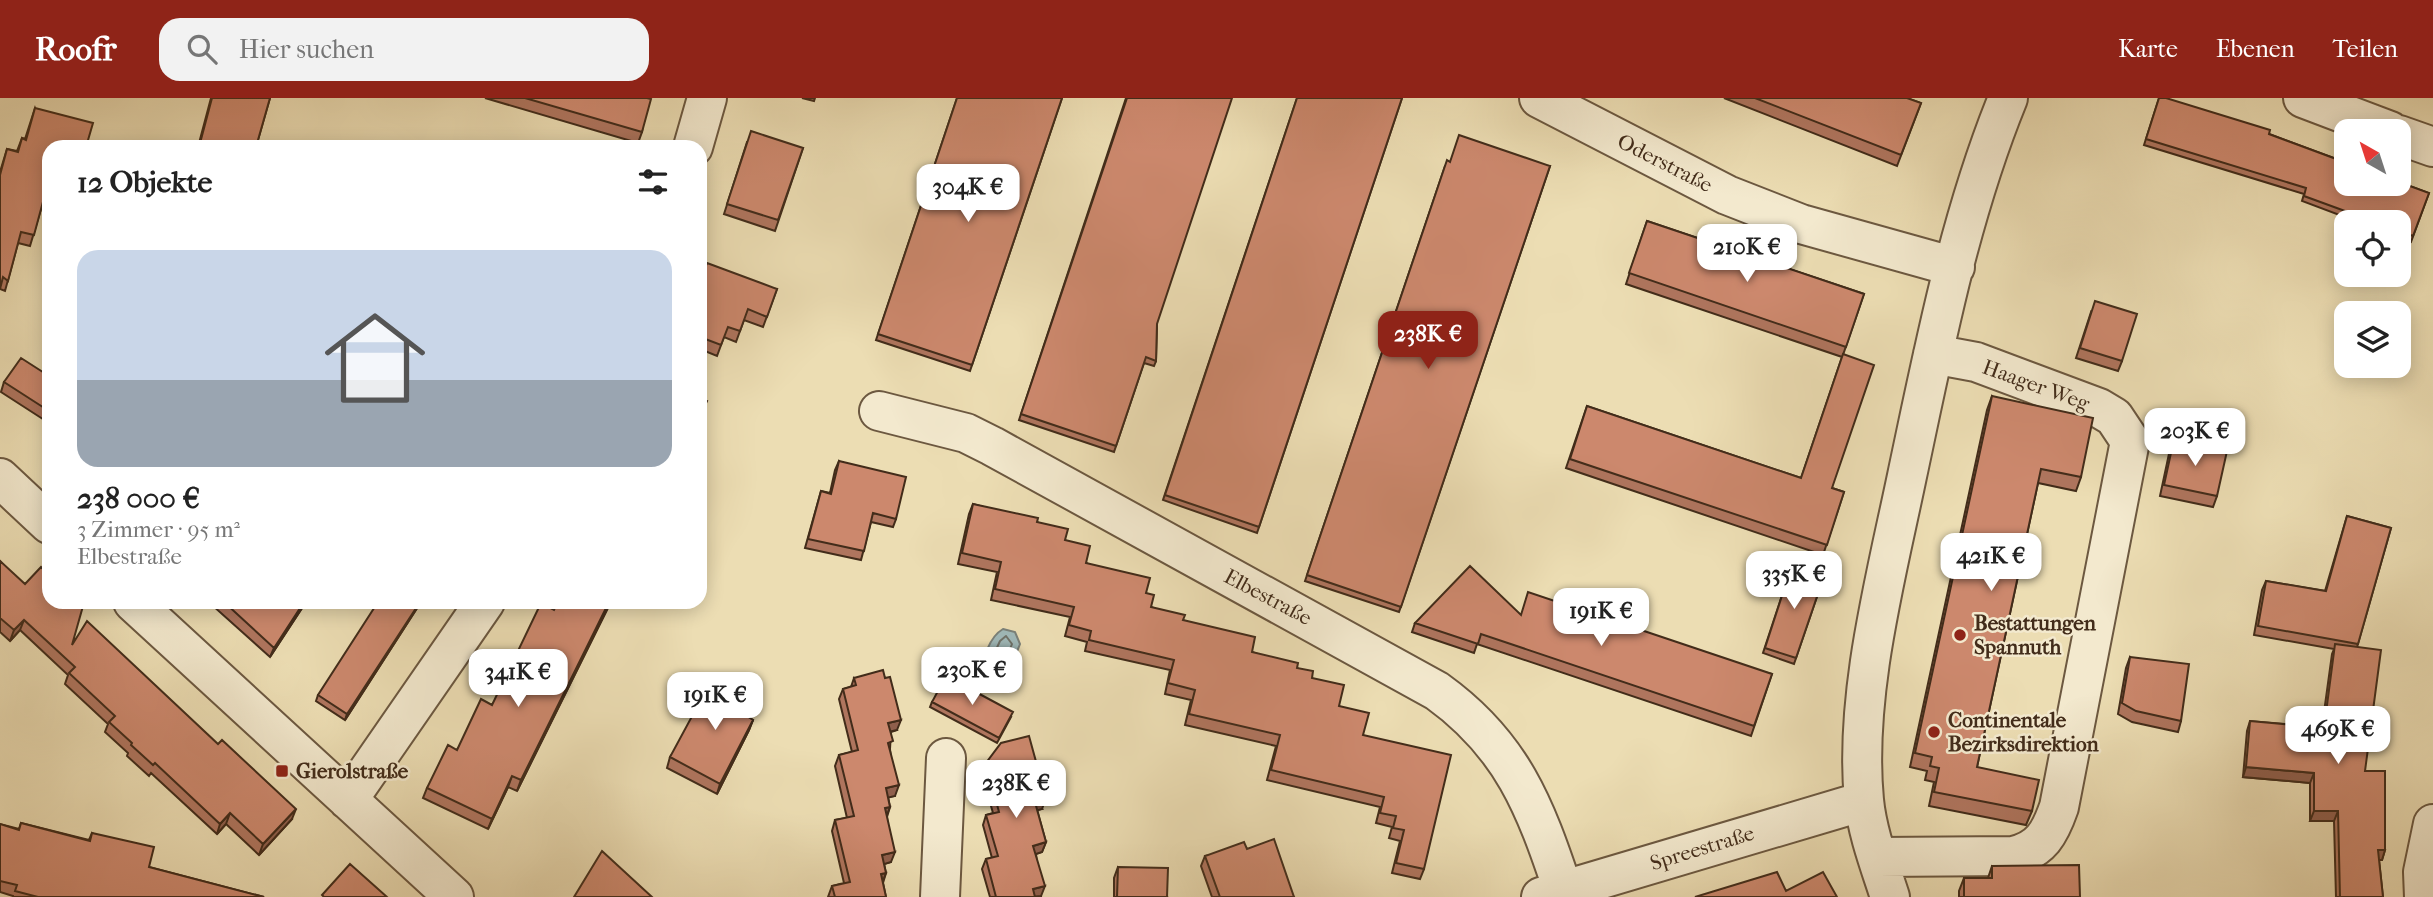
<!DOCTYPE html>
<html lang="de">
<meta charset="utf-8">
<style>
body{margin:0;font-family:"IM FELL French Canon",serif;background:#f2f2f2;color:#222;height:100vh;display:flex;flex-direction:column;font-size:26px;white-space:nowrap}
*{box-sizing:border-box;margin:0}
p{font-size:23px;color:#767676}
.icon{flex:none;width:38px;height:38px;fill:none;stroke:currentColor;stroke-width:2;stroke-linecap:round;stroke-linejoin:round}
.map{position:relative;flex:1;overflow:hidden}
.panel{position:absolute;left:42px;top:42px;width:665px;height:469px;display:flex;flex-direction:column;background:#fff;border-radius:21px;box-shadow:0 4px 18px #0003}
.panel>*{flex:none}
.needle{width:46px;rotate:321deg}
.fabs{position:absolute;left:2334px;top:21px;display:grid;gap:14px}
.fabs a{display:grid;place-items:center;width:77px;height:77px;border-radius:14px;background:#fff;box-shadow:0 4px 18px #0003;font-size:35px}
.price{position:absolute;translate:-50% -60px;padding:0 16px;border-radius:14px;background:#fff;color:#222;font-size:23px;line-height:46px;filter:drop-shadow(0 2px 4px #0008)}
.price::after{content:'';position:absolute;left:50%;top:42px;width:21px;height:16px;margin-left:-10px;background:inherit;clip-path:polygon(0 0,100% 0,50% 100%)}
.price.current{background:#8f2418;color:#fff}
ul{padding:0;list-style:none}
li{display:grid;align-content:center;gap:14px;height:371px;padding:0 35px}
li span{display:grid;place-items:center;height:217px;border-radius:21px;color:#555}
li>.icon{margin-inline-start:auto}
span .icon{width:126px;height:126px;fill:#fffc;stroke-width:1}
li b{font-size:30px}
h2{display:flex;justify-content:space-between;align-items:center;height:84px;padding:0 35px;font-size:30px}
header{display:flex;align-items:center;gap:42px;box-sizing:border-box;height:98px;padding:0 35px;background:#8f2418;color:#fff}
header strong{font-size:33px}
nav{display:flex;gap:38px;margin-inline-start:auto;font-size:24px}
.search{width:490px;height:63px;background:#f2f2f2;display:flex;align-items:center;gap:18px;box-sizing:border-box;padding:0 24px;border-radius:21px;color:#767676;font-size:26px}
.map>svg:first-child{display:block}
.water{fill:#9fb8b8;stroke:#7a8079;stroke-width:2}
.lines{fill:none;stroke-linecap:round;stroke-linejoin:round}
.shore{stroke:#707269;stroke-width:2}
.minor-casing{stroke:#6c5840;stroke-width:42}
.minor{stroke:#f3e9ce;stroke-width:38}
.wall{fill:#af755e;stroke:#422c1a;stroke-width:2}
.shaded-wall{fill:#8f5f4c;stroke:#422c1a;stroke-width:2}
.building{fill:#cc886d;stroke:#422c1a;stroke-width:2}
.poi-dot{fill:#8f2418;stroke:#f3e9ce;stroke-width:2.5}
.labels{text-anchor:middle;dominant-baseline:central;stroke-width:5;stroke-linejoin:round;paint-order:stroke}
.street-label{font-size:21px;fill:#422c1a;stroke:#f3e9ce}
.poi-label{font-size:21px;font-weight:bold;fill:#422c1a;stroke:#f3e9ce;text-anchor:start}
</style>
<header>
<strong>Roofr</strong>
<div class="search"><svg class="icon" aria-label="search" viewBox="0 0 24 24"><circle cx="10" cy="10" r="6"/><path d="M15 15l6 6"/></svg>Hier suchen</div>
<nav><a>Karte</a><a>Ebenen</a><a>Teilen</a></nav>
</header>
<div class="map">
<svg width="2433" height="799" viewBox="0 0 2433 799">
<rect width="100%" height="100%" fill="#ecddb3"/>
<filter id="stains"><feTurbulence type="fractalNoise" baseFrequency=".00286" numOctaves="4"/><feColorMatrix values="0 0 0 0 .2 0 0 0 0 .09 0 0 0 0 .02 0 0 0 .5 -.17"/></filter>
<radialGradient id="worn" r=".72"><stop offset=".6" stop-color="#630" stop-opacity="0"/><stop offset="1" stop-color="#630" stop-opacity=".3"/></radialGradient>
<path class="water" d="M1003,531l12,3 5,12 -12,30 -12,5 -11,-6c-5,-14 6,-37 18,-44z"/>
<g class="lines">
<path class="shore" d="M1006,538l6,8 -10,26 -8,1 -4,-8 10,-22z"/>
<defs>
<path id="minor" d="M1539,0l188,97 74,29 154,43
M2303,0l87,33
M2399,37l34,12
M693,49l14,-49
M879,313l87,22 26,13 445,245c75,54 98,115 126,199
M0,380l49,46
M133,504l321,295
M348,702l137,-198
M1878,759l135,-1c28,-6 37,-23 46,-49l71,-366 -16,-24 -15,-9 -123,-46 -43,-8
M940,799l6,-139
M1541,799l323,-96
M1890,799c-10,-31 -23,-65 -26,-97 -10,-104 22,-223 43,-324 27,-127 52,-258 101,-378
M2424,799l-1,-25 10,-48"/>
</defs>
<use href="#minor" class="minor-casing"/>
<use href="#minor" class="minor"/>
</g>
<path class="wall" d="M211,0h59l-14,49h-58z
M485,0h162l-5,34 -4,11z
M802,0h13l-1,3z
M957,0h105l-92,273 -94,-31z
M1126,0l31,226 -1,37 -2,5 -10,-3 -30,89 -95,-32z
M1297,0h105l-145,435 -94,-33z
M1724,0h183l14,5 -24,63z
M2159,0l110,36 160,59 -18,49 -12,-5v-15h-41l-56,-21 2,-7 -160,-49z
M35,10l14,39v64l-8,-2 -11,37 -12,-3 -13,48 -5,-2v-117l7,-23 10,2 5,-13 3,1z
M747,44l56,6 -28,83 -51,-17z
M1450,64l100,4 -151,446 -94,-31 140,-415z
M1647,123l217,73 -21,61 -11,133 12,4 -21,63 -257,-87 21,-62 214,72 41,-121 -216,-73z
M700,184l77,7 -14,38 -19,-7 -8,22 -12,-5 -7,19 -17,-7z
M2091,214l31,49 -4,10 -42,-13z
M49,278v47l-48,-31 3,-10z
M1992,298l89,81 -5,14 -38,-8 -61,284 55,44 -6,14 -97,-19 5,-24 -9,-2 2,-9 -17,-4 77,-357z
M2174,341l43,57 -4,11 -53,-11 10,-47z
M839,363l57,58 -3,8 -22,-5 -10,38 -56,-12 16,-57 9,2 5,-23z
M973,406l64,18 28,18 21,23 60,30 5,14 32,13 69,32 45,16 15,10 27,28 24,29 61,134 -4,10 -28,-6 8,-32 -11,-3 3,-11 -16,-4 4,-16 -113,-27 9,-34 -91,-21 6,-25 -26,-6 5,-24 -85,-19 2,-9 -22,-6 5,-19 -79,-17 6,-28 -39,-8 11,-50z
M2347,418l44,12 -34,119 8,124 20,79 -3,10h-3l4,37h-47l-2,-76h-24v-38l-67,-6 4,-46 3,-10 72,6 10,-73 2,-5 -80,-14 8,-45 4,-9 59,10z
M0,463l72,84 220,174 -33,36 -33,-31 -9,10 -66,-61 -2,3 -22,-20 1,-3 -23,-21 3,-8 -43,-40 3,-9 -48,-45 -10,11 -10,-9z
M1792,467l32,11 -30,88 -31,-11z
M213,504h93l-36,55 -58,-52z
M421,504l-76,118 -29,-19 2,-6z
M558,504h58l-1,3 -5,-2 -93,188 -9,-4 -20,42 -65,-31 4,-10 65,-83 62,-95z
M1521,517l251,59 -21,62 -274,-92 -3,9 -62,-21 3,-9z
M2130,559l51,64 -3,11 -46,-10 -14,-8 8,-46z
M854,580l43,52 -6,2 -1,17 5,47 -7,1 2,10 -3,10 4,45 -7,2 2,9 -3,10 3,14h-58l4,-11 12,-3 -12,-52 3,-11 12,-2 -12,-52 4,-11 13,-3 -13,-53 4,-10 8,-2z
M752,596l-9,20 10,6 -4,10 -32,64 -50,-26 3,-11 43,-59z
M932,604l79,15 -14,26 -67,-36z
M986,665l56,46 -5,1 9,32 -4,10 -6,2 5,42 -51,1 -8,-28 4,-10 6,-1 -9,-33 3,-10 7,-2 -11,-39z
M21,725l68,17 3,-7 57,34 115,30h-251v-1l-13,-4v-68l19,5z
M1247,751l47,48h-82l-11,-31 4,-10z
M1992,768l88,31h-121v-6l5,-13h24z
M1118,769l49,30h-53v-19z"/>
<path class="shaded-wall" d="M304,504h2l-36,55 4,-9z
M420,504h1l-76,118 2,-6z
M609,504h2l-94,189 4,-11z
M24,522l-4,10 -10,11 4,-11z
M752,596l-4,10 -10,20 4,-11z
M753,622l-4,10 -32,64 3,-10z
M901,622l-4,10 -13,3 4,-10z
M2246,669l68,6 -4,10 -67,-6z
M512,678l-4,11 -20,42 4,-10z
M899,687l-4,11 -13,3 4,-11z
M1046,700l-4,11 -11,3 4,-10z
M890,709l-4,10 -1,-9z
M296,711l-4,10 -33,36 4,-11z
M2314,713h24l-4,10h-24z
M230,715l-4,11 -9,10 3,-10z
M1046,744l-4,10 -12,4 3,-10z
M2378,752h7l-3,10h-8z
M895,754l-4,10 -13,4 4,-11z
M886,775l-4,10 -1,-9z
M1045,788l-4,10 -11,1 3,-8z"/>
<path class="building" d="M212,0h58l-14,49h-57z
M525,0h122l4,1 -9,33z
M957,0h105l-90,267 -94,-31z
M1127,0h105l-75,226 -1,37 -10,-4 -30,89 -95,-32z
M1297,0h105l-143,429 -94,-32z
M1755,0h152l14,5 -20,52z
M2159,0h7l104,32 -1,4 78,29v21h52v-2l30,11 -16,43 -14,-5v-9h-24l-71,-26 2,-8 -160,-49z
M35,10l58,15 -7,24h-37v53l-5,-2 -10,37 -13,-3 -13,49 -5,-4 -3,12v-114l7,-26 11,3 4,-14 4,2z
M751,33l52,17 -25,72 -51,-16z
M1459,37l91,31 -149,441 -94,-32 140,-415 3,2z
M1647,123l217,73 -18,53 -217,-74z
M707,165l70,26 -10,28 -19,-8 -8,22 -12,-4 -7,18 -21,-8v-55z
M2095,203l42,13 -15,47 -42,-13z
M1843,256l31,11 -42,123 12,4 -17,53 -257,-86 17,-53 214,72z
M21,260l28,18v35l-45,-29z
M1992,298l101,22 -12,59 -40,-8 -64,298 62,13 -7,31 -98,-19 5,-24 -9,-2 2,-9 -17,-4z
M700,300l7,3 -7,15z
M2174,341l53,12 -10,45 -53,-11z
M839,363l67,16 -10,42 -23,-6 -9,38 -56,-12 13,-48 10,3z
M973,406l65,14 -1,4 31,7 -3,11 25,6 -4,17 64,15 -4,15 8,2 -3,12 34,8 -2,5 72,17 -3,15 46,11 -1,5 16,3 -1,7 32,7 -5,21 30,7 -6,22 88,20 -27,114 -28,-6 8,-33 -11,-2 3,-12 -16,-3 4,-16 -113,-27 9,-35 -91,-21 6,-24 -27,-7 6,-23 -85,-20 2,-9 -22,-6 5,-18 -79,-18 6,-27 -39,-9z
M2347,418l44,12 -33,116 -100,-18 8,-45 60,10z
M0,463l25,23 16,-17 8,8v27h30l4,4 -11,39 15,-24 131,123 4,-4 74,69 -33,35 -33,-31 -10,11 -65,-61 -2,2 -22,-20 1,-2 -23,-21 6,-6 -46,-43 6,-6 -51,-47 -10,10 -14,-12z
M1792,467l32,11 -28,82 -31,-10z
M1470,468l51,49 7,-23 244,82 -18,52 -273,-92 -3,10 -63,-21z
M224,504h80l-30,46z
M378,504h42l-73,112 -29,-19z
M558,504h51l-88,178 -9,-4 -20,43 -65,-31 21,-43 9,5 24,-51 11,6 49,-102 13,7z
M2335,546l46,6 -16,121h20v79h-7l5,47h-43l-2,-86h-24v-38l-68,-6 4,-46 74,7z
M2130,559l59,7 -8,57 -45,-10 -14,-8z
M883,572l2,8 5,-1 11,43 -13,3 5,18 -5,2 11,42 -13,3 4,19 -5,1 10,44 -13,3 4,18 -5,1 5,23h-51l-3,-11 18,-4 -15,-62 19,-4 -15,-61 19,-5 -15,-61 13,-4 -2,-7z
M946,578l67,36 -14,26 -67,-36z
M724,581l28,15 -10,19 11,7 -33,64 -50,-27 34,-63 9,4z
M1029,638l17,62 -11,4 11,40 -13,4 12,40 -12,3 2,8h-39l-10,-38 12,-3 -12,-41 13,-3 -13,-49 15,-20z
M21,725l69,18 2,-8 62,14 -5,20 115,30h-226l-23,-6 2,-6 -17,-4v-57l19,6z
M1274,741l20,58h-74l-15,-41 39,-14 3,7z
M602,753l50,46h-78z
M350,766l37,33h-63l-2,-2z
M2079,767l1,32h-116v-19h28v-12z
M1118,769l50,1 -1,29h-50z
M1777,774l9,19 37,-19 14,25h-142z"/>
<g class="poi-dot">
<circle cx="1960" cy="537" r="7"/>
<circle cx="1934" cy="634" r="7"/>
<rect x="275" y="666" width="14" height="14" rx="3.5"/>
</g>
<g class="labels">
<g class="street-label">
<text transform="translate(1665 65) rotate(27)">Oderstraße</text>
<text transform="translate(2036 287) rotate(20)">Haager Weg</text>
<text transform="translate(1268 499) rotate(28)">Elbestraße</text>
<text transform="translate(1702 750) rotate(-17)">Spreestraße</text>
</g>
<g class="poi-label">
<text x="1974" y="525">Bestattungen<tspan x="1974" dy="24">Spannuth</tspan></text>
<text x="1948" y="622">Continentale<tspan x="1948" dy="24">Bezirksdirektion</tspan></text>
<text x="296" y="673">Gierolstraße</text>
</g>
</g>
<rect width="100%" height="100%" filter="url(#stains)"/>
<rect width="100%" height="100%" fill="url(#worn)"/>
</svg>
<div class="fabs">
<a><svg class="needle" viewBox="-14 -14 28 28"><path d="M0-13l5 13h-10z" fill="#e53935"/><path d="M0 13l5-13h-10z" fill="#767676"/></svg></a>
<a><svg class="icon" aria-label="locate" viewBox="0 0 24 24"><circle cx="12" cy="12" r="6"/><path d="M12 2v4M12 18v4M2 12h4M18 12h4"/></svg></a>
<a><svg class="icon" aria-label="layers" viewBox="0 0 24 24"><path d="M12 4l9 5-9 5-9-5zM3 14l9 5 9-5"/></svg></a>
</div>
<b class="price" style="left:968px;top:126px">304K €</b>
<b class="price" style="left:1747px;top:186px">210K €</b>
<b class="price current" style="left:1428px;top:273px">238K €</b>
<b class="price" style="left:2195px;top:370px">203K €</b>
<b class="price" style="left:1991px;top:495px">421K €</b>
<b class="price" style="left:1794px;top:513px">335K €</b>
<b class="price" style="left:1601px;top:550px">191K €</b>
<b class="price" style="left:972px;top:609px">230K €</b>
<b class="price" style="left:518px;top:611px">341K €</b>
<b class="price" style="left:715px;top:634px">191K €</b>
<b class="price" style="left:2338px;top:668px">469K €</b>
<b class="price" style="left:1016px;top:722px">238K €</b>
<section class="panel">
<h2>12 Objekte<svg class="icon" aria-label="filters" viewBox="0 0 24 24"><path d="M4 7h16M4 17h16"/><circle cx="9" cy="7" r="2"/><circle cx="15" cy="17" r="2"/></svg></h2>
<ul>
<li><span style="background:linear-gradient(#c9d6e8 60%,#9aa5b1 0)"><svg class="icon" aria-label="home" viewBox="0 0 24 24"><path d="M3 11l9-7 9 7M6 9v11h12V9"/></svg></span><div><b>238 000 €</b><p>3 Zimmer · 95 m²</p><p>Elbestraße</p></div></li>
</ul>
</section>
</div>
